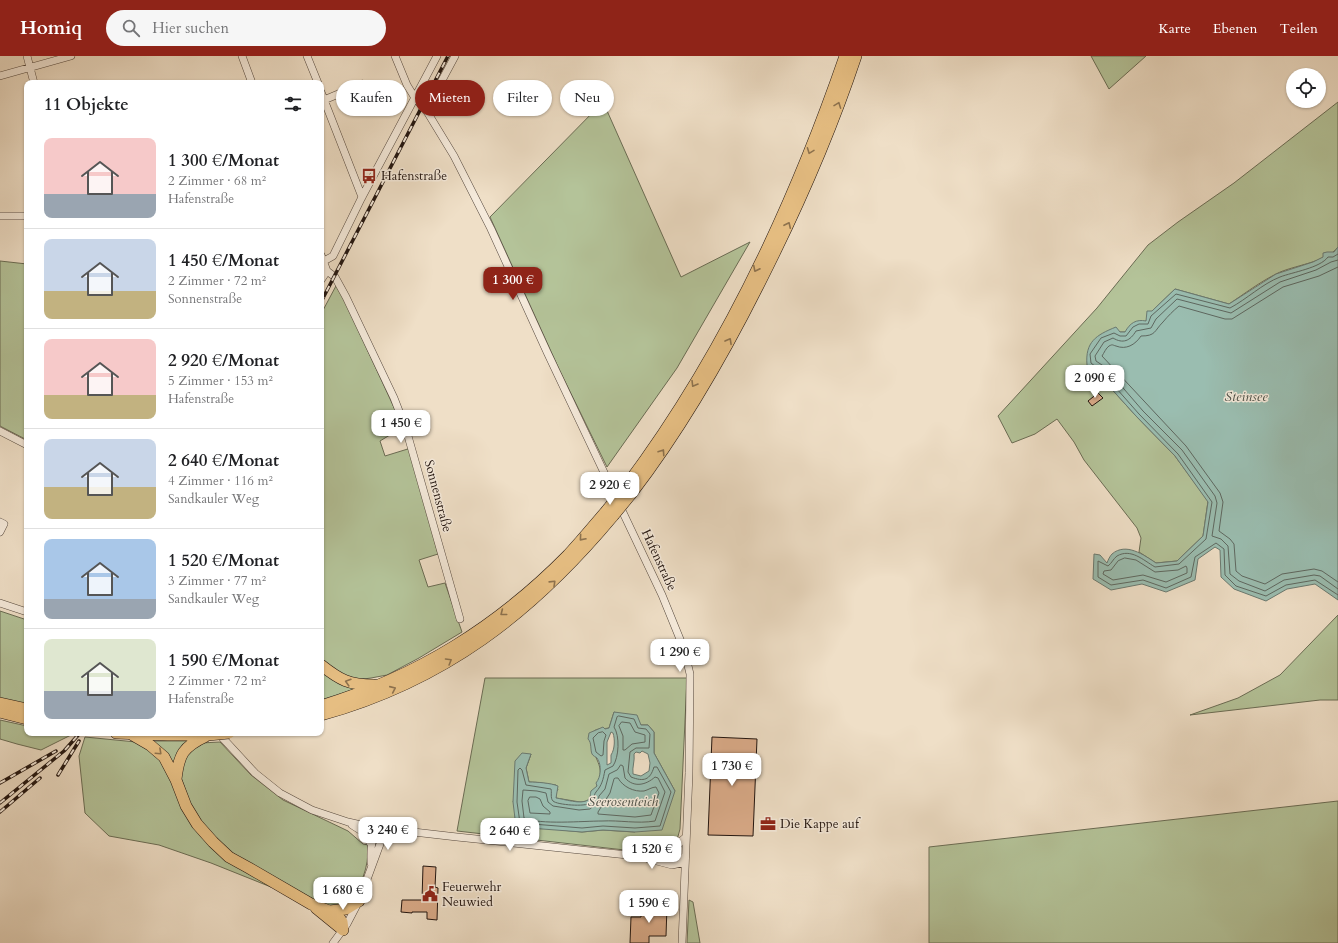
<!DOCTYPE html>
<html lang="de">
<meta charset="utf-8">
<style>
body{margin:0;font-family:Cardo,serif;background:#f6f6f6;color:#202124;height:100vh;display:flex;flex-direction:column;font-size:15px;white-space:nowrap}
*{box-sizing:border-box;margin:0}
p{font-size:13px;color:#757577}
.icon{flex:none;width:22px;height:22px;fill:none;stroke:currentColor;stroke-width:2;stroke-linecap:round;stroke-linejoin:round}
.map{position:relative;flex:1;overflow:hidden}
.side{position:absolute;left:24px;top:24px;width:300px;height:656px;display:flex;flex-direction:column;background:#fff;border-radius:8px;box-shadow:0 1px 3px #0004}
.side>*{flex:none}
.banner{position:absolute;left:336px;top:24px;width:380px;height:36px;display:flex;gap:8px}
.tools{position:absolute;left:1286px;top:12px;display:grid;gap:8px}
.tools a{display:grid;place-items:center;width:40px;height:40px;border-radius:50%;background:#fff;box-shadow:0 1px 3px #0004;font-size:20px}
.price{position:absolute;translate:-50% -34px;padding:0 9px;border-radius:8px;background:#fff;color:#222;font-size:13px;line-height:26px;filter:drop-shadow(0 1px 2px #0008)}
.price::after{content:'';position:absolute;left:50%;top:24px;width:12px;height:9px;margin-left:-6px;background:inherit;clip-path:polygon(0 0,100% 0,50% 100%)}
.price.on{background:#8f2418;color:#fff}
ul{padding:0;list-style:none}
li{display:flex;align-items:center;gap:12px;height:100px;padding:0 20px}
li+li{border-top:1px solid #e0e0e0}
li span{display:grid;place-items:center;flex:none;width:112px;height:80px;border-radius:8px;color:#555}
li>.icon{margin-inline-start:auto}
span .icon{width:48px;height:48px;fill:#fffc;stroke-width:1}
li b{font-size:17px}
h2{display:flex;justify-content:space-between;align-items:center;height:48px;padding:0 20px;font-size:17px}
.chip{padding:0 14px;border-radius:18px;background:#fff;box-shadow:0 1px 3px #0004;font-size:14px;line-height:36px}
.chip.on{background:#8f2418;color:#fff}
header{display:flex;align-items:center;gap:24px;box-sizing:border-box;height:56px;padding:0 20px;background:#8f2418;color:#fff}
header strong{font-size:19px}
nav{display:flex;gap:22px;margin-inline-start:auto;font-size:14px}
.search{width:280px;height:36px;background:#f6f6f6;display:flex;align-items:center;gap:10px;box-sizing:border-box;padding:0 14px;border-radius:22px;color:#757577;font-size:15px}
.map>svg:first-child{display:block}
.green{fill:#b4c399;stroke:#6a6c54;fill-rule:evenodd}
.water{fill:#9abdb0;stroke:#6a7970;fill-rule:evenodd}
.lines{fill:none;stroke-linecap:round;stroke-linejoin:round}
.shore{stroke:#5e6860;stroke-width:1}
.building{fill:#daab89;stroke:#21140f}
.minor-casing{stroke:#54473d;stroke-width:8}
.highway-casing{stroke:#21140f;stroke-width:12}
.minor{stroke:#f5eadb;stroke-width:7}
.highway{stroke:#e8c084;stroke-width:11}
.rail-casing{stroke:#21140f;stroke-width:3.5}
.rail{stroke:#f5eadb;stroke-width:2;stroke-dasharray:6;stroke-linecap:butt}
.highway-bridge-casing{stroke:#21140f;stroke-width:12;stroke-linecap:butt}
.highway-bridge{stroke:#e8c084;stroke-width:11}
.oneway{stroke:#8e734f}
.labels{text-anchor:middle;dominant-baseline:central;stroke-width:3;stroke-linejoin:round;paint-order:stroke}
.poi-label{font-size:13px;fill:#21140f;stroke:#f5eadb;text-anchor:start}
.street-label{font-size:13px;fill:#21140f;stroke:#f5eadb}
.water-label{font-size:14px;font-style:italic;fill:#4b4f47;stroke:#f5eadb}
</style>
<header>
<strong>Homiq</strong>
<div class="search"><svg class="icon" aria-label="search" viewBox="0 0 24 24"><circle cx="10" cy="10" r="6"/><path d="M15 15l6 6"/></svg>Hier suchen</div>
<nav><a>Karte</a><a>Ebenen</a><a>Teilen</a></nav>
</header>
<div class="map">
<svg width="1338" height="887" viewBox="0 0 1338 887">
<rect width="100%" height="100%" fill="#efdfc7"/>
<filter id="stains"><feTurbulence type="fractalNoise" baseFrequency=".005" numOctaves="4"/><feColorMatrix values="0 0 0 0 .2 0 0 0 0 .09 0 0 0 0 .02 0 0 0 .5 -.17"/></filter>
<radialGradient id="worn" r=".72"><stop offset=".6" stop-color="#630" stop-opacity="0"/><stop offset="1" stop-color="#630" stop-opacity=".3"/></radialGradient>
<path class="green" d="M1091,0h55l-37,33z
M1338,46v145c-12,16 -45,18 -62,27 -16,8 -32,20 -47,30l-54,-15 -23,22 -6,10 -21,11h-5l-33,33 11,9 38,42 39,40 33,45 -5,35 -26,25 -21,2 -17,-11 2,-14 -4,-10 -53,-68 -10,-18 -17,-23 -22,15 -23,9 -14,-27 99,-108 51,-63 30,-23 56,-39z
M604,48l77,173 69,-35 -73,126 -70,99 -48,-98 -69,-152 110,-112z
M0,205l27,3v176l-27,-14z
M337,228l66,143 -23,14 5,15 26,-8 27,106 -19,6 9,27 17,-4 17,49 -43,26 -32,17 -16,3 -15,2 -23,-10 -12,-10v-346z
M0,555l27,9v85l-27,-6z
M1338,559v85h-18l-130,15 48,-17 42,-23z
M321,612l40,19 -40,13z
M485,622h202l-7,151 -6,22 -23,2 -194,-22zM614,656l27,13h7l6,7v21l21,38 -40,41 -32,-2 -21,2 -21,-2 -48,-28 18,-48 -5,14 3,14c9,0 18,2 27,3l2,5 -2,2v6l24,4 7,-1c7,-7 15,-23 13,-32 -1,-10 -17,-30 -6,-38 4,-3 11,-2 15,-3z
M0,664l27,6v7h35l9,2 -30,15 -24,-6 -17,-5z
M85,681l51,5 23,13 30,65 82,67 -60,-24 -52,-18 -50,-9 -24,-23 -6,-57z
M147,685h44l-16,24z
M220,686l31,33 32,25 65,31 15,13 5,1c1,23 -7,41 -20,59l-19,4 -82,-45 -31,-22 -23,-30 -13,-36 5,-20 16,-12z
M1338,745v142h-409v-96z
M689,844l4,2 7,41h-13z"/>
<path class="water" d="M1338,191v353l-23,-16 -28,5 -21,12 -32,-12 -13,-12 -1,-27 -5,-3 -17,12 -3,21 -29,12 -24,-8 -31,6 -18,-11 1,-25 6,1 7,8c1,-3 3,-7 5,-9 14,-12 32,1 44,9l21,-2 26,-25 5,-34 -33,-46 -39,-40 -38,-42 -11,-9c-2,-23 9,-30 29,-38l4,5h5c5,-9 11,-13 21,-11l1,-10h5l23,-22 54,15 47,-30 37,-12 10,-5v-4l4,-1h7z
M614,656l23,3 4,10h7l6,7v21l21,38 -13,39 -27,2 -32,-2 -21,2 -66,-5 -3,-25 2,-41 7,-8 9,1 -5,14 3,14c8,0 22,1 29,4l-2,12c8,1 25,7 32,2 3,-2 2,-6 3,-9l6,-5 -1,-3c5,-6 6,-18 1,-25 -1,-1 -4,-2 -5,-4 -2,-5 0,-11 -4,-15l1,-6 14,-6 2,2 4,-1zM611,676l2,1c2,6 2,16 -2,22v8l-4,2v-23zM642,695l6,3 2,9 -1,8 -8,5 -8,-2c-1,-7 2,-13 1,-20l2,-2 4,1z"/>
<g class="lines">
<path class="shore" d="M1338,198l-5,3h-5c-8,11 -35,15 -48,20 -18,7 -33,22 -50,31l-54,-14 -25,22 -3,8h-9l-6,3 -7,9h-6l-6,-3 -13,5 -11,16 1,9 10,8 38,43 39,40 34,48 -6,37 -27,25 -24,3c-12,-7 -24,-19 -38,-11 -4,3 -5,7 -9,10l-10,-5v16l13,8 32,-5 23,8 25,-11 4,-20 21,-14 8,6 1,26 11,11 30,10 20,-11 29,-5 23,15
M1338,204l-7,2 -15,8 -36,12 -49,31 -54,-14 -21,20 -5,9 -15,3c-6,10 -13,13 -23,7l-9,4 -9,14 1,5 9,6 38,44 39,39 33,46 2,7 -5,33 9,3 7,7 2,28 9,7 26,10 19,-11 30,-5 6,1 18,13
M1338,211l-19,9 -36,11 -51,32h-7l-46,-13c-6,5 -11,10 -16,16 -9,9 -7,14 -22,14 -6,9 -15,14 -25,10 -4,-1 -3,-2 -7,0 -3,2 -5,7 -7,10l84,90 34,47 3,9 -4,29 11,8 4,5 2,27 6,5 23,8 17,-10 32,-5 8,2 16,11
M1125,502l11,2 19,12 23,-2 8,-4 1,2v5l-21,9 -23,-7 -30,5 -10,-6 1,-3 7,-1 7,-9z
M619,660l15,3 4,9 8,1 4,5 -1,14h-13l-6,4 -2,20 3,5c13,5 19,3 23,-10h3l14,25 -11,34 -25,2 -32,-2 -21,2 -62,-5 -3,-21 1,-32 2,-2 2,2 4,15 25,4c1,3 -1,9 2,12 4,4 33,6 37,2 5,-3 3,-7 6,-11 6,-7 7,-12 9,-22l8,-4c6,-9 7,-30 1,-39l3,-10z
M622,666l8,1 5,9 10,3v7l-13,2 -7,6h-2v-14l-4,-10z
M603,676l3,3 -2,6 -1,14 -2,1 -5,-4 -3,-14 5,-5z
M621,709l2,1 2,12c9,10 21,7 30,-1l3,1 7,14 -10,29c-18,3 -35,-1 -53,0 -19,0 -62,4 -78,-3l-2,-17 1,-11 14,1 9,2 2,9 5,4 26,4 11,-1 8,-7 1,-6 6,-7 4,-15 8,-4z
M616,722h2c5,9 16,14 26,13 4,-1 8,-4 12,-4l3,6 -8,22 -16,2 -37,-3v-2l12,-19 4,-14z
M530,741h6l4,2 3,7 7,6v2l-20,-1 -2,-12z"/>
</g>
<path class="building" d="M1098,337l5,5 -11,8 -4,-5z
M712,681l45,2 -4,97 -45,-1z
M423,810l13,1 -1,20 3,1 -1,32 -10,-1v-7h-15v1l-11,-1 1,-12h20z
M641,849l26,1 -1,30h-17v7h-19l1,-26h10z"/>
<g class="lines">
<defs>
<path id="minor" d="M27,0l7,27
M242,0l10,27
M307,0l11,27
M395,0l12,29 8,13 11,12 28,46 37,73 56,123 115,243 22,54 6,25 -1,99 -7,170
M0,20l71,-20
M321,36l41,105
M324,44l38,-16
M426,54l29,-54
M0,160h27
M321,199l6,16 8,6 11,20 48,101 12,31 54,190
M324,205l9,-5 29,-59 75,-141
M321,224l6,-9
M0,375l27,14
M0,466l4,2 -4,8
M0,547l27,9
M218,677l37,40 25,20 32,17 36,12 22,5 87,10 180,19 48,2
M352,769l11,7 8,12
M664,800l12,-8 4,-6 6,-5
M649,803l23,6 13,-3
M371,807c0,-16 -2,-25 13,-35
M333,887l14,-19 12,-23 21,-57 4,-16"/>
<path id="highway" d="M626,430c96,-128 167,-279 219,-430
M631,438c50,-65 92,-138 129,-212 37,-73 70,-148 96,-226
M321,609c19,15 28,20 53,20
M0,647l27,6
M321,650c97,-30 176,-79 247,-151 14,-15 27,-31 40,-46
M0,656l27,7
M321,659c123,-34 211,-102 292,-199
M116,677l52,2h40
M131,678l19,11 14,12 12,23 10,26 11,18 16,18 16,15 20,11 62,36 26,10 5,8 1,8
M176,723c3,-25 7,-32 30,-43
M316,852l27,22
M330,855l16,-2 13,-8"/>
</defs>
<use href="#minor" class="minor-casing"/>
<use href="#highway" class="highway-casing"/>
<use href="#minor" class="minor"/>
<use href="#highway" class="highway"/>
<defs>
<path id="rail" d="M321,246l127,-246
M58,719l21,-34
M0,727l56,-32
M0,747l64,-52 16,-18
M0,756l40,-34"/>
</defs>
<use href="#rail" class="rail-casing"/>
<use href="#rail" class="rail"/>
<defs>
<path id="highway-bridge" d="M608,453l18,-23
M613,460l18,-22
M208,679l21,-2"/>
</defs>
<use href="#highway-bridge" class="highway-bridge-casing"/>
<use href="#highway-bridge" class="highway-bridge"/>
</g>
<defs><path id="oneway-chevron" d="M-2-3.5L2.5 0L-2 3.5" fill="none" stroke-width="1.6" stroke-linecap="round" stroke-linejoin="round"/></defs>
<g class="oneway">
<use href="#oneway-chevron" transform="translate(838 49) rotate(-69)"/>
<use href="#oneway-chevron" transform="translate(810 95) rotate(111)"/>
<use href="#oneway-chevron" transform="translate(788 169) rotate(-65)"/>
<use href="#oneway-chevron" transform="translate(756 213) rotate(117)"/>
<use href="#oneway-chevron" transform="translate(729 285) rotate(-61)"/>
<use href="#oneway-chevron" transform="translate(694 328) rotate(121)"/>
<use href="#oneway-chevron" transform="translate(662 396) rotate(-56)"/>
<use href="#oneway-chevron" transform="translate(582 482) rotate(131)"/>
<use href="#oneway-chevron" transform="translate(553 527) rotate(-44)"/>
<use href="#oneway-chevron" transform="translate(503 557) rotate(142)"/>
<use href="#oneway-chevron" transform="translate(449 605) rotate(-31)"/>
<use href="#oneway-chevron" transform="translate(348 626) rotate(-163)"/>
<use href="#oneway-chevron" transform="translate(393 633) rotate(-24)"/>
<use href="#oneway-chevron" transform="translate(159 696) rotate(43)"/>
</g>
<defs>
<symbol id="bus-bare" viewBox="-9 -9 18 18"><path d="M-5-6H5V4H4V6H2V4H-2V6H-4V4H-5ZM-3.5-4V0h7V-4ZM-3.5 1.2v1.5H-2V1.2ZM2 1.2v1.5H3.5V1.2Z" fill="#8f2418" stroke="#f5eadb" stroke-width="2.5" paint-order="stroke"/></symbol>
<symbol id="office-bare" viewBox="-9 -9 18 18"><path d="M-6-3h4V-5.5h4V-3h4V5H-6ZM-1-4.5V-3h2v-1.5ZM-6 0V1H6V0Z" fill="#8f2418" stroke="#f5eadb" stroke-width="2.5" paint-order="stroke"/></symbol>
<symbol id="civic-bare" viewBox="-9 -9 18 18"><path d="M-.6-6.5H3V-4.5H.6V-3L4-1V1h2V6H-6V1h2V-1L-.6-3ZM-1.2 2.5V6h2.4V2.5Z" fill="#8f2418" stroke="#f5eadb" stroke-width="2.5" paint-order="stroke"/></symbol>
</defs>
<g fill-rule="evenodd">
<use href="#bus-bare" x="358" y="109" width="22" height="22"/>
<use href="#office-bare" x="757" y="757" width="22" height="22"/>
<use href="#civic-bare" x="419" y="827" width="22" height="22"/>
</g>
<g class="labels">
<g class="poi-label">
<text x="381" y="120">Hafenstraße</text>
<text x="780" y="768">Die Kappe auf</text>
<text x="442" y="831">Feuerwehr<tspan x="442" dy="15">Neuwied</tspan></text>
</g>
<g class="street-label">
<text transform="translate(438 440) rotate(75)">Sonnenstraße</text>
<text transform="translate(659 504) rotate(65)">Hafenstraße</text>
</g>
<g class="water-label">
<text x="1246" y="340">Steinsee</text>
<text x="623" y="745">Seerosenteich</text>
</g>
</g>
<rect width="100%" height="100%" filter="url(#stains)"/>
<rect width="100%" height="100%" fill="url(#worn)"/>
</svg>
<div class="tools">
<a><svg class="icon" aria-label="locate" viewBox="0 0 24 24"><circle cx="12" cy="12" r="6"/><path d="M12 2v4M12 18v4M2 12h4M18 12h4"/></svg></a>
</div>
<b class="price on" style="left:513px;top:245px">1 300 €</b>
<b class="price" style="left:1095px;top:343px">2 090 €</b>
<b class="price" style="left:401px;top:388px">1 450 €</b>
<b class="price" style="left:610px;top:450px">2 920 €</b>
<b class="price" style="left:680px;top:617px">1 290 €</b>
<b class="price" style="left:732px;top:731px">1 730 €</b>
<b class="price" style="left:388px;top:795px">3 240 €</b>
<b class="price" style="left:510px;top:796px">2 640 €</b>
<b class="price" style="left:652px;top:814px">1 520 €</b>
<b class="price" style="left:343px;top:855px">1 680 €</b>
<b class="price" style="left:649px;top:868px">1 590 €</b>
<div class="banner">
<a class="chip">Kaufen</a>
<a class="chip on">Mieten</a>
<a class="chip">Filter</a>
<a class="chip">Neu</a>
</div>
<section class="side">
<h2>11 Objekte<svg class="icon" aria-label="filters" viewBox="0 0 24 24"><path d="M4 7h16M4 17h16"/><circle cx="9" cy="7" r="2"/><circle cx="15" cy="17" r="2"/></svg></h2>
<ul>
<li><span style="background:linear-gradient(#f6c9c9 70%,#9aa5b1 0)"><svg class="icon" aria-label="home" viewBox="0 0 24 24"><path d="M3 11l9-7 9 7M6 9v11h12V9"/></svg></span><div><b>1 300 €/Monat</b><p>2 Zimmer · 68 m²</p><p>Hafenstraße</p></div></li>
<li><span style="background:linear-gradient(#c9d6e8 65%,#c2b280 0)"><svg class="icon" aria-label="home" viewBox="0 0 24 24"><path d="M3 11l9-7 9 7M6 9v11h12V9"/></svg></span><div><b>1 450 €/Monat</b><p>2 Zimmer · 72 m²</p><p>Sonnenstraße</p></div></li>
<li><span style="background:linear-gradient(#f6c9c9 70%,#c2b280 0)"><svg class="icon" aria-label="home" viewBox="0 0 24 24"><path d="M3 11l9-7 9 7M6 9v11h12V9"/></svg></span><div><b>2 920 €/Monat</b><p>5 Zimmer · 153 m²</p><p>Hafenstraße</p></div></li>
<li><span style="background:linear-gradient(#c9d6e8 60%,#c2b280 0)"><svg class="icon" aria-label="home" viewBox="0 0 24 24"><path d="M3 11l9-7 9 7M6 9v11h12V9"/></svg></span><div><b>2 640 €/Monat</b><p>4 Zimmer · 116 m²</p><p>Sandkauler Weg</p></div></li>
<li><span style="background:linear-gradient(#a9c7e8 75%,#9aa5b1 0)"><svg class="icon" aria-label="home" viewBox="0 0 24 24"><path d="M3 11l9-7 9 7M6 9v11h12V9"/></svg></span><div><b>1 520 €/Monat</b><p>3 Zimmer · 77 m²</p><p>Sandkauler Weg</p></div></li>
<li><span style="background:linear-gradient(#dfe7d0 65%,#9aa5b1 0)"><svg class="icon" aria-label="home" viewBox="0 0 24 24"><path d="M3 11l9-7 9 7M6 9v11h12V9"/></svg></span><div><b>1 590 €/Monat</b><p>2 Zimmer · 72 m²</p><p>Hafenstraße</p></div></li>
</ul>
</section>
</div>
